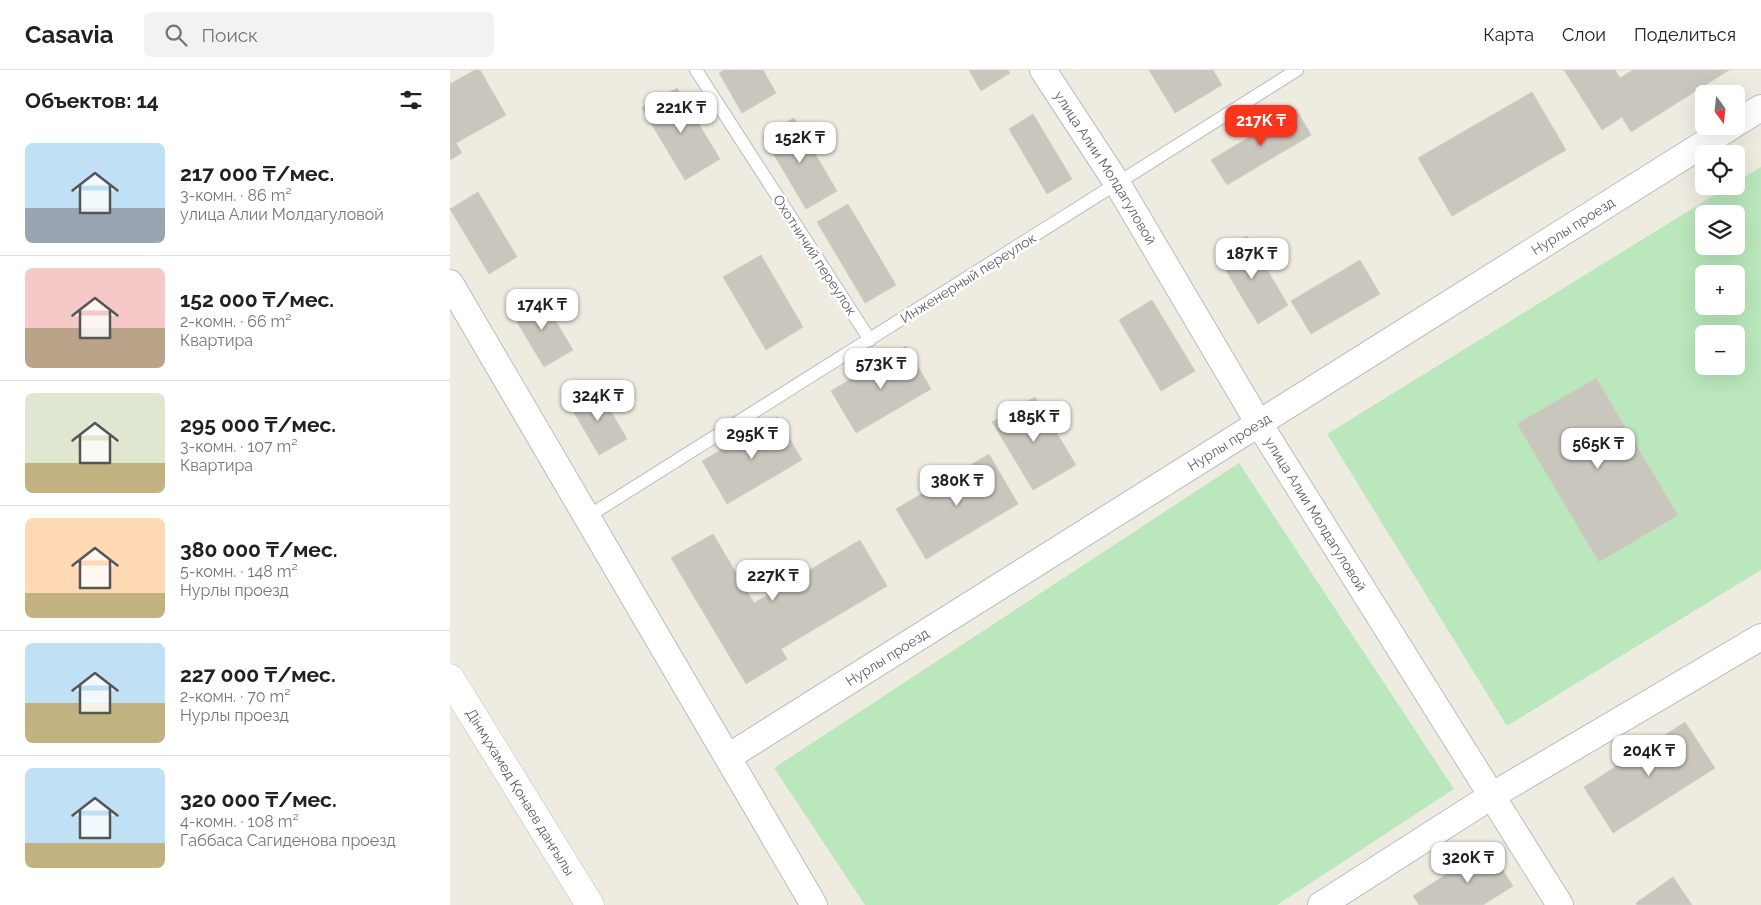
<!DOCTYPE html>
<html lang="ru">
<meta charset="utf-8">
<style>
body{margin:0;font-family:Raleway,sans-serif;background:#f2f2f2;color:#202124;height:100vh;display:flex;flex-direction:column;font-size:19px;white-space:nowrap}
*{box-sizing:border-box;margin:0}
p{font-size:16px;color:#757577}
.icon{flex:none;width:28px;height:28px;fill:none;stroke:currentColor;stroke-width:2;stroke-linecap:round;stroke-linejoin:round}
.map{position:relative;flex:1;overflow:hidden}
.details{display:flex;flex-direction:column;background:#fff;width:450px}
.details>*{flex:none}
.needle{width:32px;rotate:165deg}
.buttons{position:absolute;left:1245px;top:15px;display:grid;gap:10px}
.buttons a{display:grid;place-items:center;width:50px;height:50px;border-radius:8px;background:#fff;box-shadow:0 5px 20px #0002;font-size:25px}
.price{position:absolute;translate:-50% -42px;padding:0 11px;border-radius:10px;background:#fff;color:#222;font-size:16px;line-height:32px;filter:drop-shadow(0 1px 2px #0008)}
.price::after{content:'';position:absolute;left:50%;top:30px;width:15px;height:11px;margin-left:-8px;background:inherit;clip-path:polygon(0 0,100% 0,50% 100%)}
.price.current{background:#f9351c;color:#fff}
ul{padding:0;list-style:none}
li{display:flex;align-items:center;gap:15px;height:125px;padding:0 25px}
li+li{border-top:1px solid #e0e0e0}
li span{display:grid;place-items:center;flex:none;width:140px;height:100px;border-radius:8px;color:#555}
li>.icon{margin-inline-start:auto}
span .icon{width:60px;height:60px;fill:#fffc;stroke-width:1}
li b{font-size:21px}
h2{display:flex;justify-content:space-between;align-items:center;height:60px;padding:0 25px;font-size:21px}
header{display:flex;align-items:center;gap:30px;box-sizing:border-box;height:70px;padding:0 25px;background:#fff;border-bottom:1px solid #e0e0e0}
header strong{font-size:24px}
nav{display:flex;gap:28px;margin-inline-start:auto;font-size:18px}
.search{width:350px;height:45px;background:#f2f2f2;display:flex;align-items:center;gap:12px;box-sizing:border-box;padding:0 18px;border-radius:8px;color:#757577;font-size:19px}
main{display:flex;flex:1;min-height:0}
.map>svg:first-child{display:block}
.green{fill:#bae8bc;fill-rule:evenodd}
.building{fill:#c9c6be;stroke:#d3cebf}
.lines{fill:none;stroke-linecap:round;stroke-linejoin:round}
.lane-casing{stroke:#b9bcc1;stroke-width:14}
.street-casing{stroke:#b9bcc1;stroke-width:28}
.secondary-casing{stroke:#babdc4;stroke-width:29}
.lane{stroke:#fff;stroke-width:12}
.street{stroke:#fff;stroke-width:26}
.secondary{stroke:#fff;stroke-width:28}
.labels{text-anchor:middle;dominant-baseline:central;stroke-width:5;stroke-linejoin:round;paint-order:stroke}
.street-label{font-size:14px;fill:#595e63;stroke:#fff}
</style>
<header>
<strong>Casavia</strong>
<div class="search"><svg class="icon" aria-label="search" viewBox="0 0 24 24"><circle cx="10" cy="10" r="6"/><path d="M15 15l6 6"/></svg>Поиск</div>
<nav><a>Карта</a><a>Слои</a><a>Поделиться</a></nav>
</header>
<main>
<section class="details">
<h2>Объектов: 14<svg class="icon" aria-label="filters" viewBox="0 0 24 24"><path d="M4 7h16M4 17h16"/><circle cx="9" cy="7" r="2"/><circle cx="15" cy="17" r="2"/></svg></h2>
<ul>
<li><span style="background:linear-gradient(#bfe0f5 65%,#9aa5b1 0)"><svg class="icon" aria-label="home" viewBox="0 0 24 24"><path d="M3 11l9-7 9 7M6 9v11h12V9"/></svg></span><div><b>217 000 ₸/мес.</b><p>3-комн. · 86 m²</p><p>улица Алии Молдагуловой</p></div></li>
<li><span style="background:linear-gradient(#f6c9c9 60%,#b9a48a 0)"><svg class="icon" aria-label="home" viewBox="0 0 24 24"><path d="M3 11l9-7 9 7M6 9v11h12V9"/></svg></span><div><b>152 000 ₸/мес.</b><p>2-комн. · 66 m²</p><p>Квартира</p></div></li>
<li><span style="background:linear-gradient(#dfe7d0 70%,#c2b280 0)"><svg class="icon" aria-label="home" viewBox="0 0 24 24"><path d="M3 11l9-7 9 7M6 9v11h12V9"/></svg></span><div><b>295 000 ₸/мес.</b><p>3-комн. · 107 m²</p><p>Квартира</p></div></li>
<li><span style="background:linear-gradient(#ffd9b3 75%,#c2b280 0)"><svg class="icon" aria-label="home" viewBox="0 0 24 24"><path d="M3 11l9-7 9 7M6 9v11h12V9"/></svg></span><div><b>380 000 ₸/мес.</b><p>5-комн. · 148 m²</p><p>Нурлы проезд</p></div></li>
<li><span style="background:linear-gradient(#bfe0f5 60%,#c2b280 0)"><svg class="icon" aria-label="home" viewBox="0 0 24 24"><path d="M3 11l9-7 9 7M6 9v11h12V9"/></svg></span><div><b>227 000 ₸/мес.</b><p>2-комн. · 70 m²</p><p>Нурлы проезд</p></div></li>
<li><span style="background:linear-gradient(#bfe0f5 75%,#c2b280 0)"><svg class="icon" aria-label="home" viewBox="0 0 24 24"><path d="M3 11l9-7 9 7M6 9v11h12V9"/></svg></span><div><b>320 000 ₸/мес.</b><p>4-комн. · 108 m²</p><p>Габбаса Сагиденова проезд</p></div></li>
</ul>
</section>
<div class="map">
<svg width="1311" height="835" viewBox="0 0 1311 835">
<rect width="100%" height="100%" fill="#eeece1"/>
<path class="green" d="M1311,97v403l-254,156 -180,-292 402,-248h7v-4zM1254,144h32v32h-32zM1254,204h32v32h-32zM1254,264h32v32h-32z
M789,393l215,326 -177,116h-412l-91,-137z"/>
<path class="building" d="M25,0h5l26,45 -50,28 6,10 -12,7v-76z
M274,0h39l13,23 -34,20 -23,-40z
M519,0h39l2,3 -29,18z
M699,0h64l9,15 -47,28z
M1114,0h51l5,8 13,-8h96l-98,62 -9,-15 -20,13z
M227,18l43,71 -35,21 -43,-72z
M1082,22l34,58 -114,66 -34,-58z
M846,39l15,26 -84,50 -16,-25z
M583,44l39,65 -25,15 -38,-65z
M344,48l43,73 -31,18 -43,-73z
M28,122l39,65 -28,17 -39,-65z
M398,134l48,81 -31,18 -48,-81z
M797,166l41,69 -30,19 -42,-70z
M311,185l42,72 -37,23 -43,-73z
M910,190l20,34 -69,40 -20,-33z
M90,225l33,55 -29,17 -33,-55z
M702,230l43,71 -34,20 -42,-71z
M456,276l25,43 -75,44 -25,-42z
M1146,308l82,137 -79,47 -82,-138z
M147,318l30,51 -28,16 -30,-51z
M585,327l41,68 -43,25 -41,-68z
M327,347l25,43 -75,44 -25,-43z
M539,384l29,50 -92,55 -30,-50z
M263,464l41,69 106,-63 27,46 -106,63 6,10 -41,25 -75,-126z
M1235,652l30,46 -102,65 -29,-46z
M1038,777l25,39 -30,19h-64l-6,-9z
M1223,807l19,28h-55l-1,-2z"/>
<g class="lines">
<defs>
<path id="lane" d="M246,0l174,270
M137,447l710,-447"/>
<g id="street">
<path id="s1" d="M593,0l74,113 141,239 302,483"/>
<path d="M1286,53l25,-15"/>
<path d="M0,213l364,622"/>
<path id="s2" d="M278,687l1004,-631"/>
<path d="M871,835l172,-110 268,-158"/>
</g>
<g id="secondary">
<path id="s3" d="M0,608l140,227"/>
</g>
</defs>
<use href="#lane" class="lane-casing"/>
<use href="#street" class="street-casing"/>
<use href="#secondary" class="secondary-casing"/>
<use href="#lane" class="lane"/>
<use href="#street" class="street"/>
<use href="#secondary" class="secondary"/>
</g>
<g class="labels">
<g class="street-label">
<text stroke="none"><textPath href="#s1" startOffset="116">улица Алии Молдагуловой</textPath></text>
<text stroke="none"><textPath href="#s2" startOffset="998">Нурлы проезд</textPath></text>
<text transform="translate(365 185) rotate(57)">Охотничий переулок</text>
<text transform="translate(518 208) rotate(-32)">Инженерный переулок</text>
<text stroke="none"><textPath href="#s2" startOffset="592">Нурлы проезд</textPath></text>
<text stroke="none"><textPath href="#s1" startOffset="521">улица Алии Молдагуловой</textPath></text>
<text stroke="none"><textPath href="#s2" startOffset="188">Нурлы проезд</textPath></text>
<text stroke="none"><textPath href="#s3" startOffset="134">Дінмұхамед Қонаев даңғылы</textPath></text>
</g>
</g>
</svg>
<div class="buttons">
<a><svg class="needle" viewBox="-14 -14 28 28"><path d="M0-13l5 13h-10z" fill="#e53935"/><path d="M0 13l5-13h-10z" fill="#757577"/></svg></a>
<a><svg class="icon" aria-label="locate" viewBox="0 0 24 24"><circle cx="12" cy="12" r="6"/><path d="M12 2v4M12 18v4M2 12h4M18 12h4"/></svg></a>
<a><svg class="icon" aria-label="layers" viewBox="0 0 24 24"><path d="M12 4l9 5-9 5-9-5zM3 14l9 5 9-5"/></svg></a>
<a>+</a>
<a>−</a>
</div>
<b class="price" style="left:231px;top:64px">221K ₸</b>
<b class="price current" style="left:811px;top:77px">217K ₸</b>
<b class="price" style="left:350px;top:94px">152K ₸</b>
<b class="price" style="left:802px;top:210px">187K ₸</b>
<b class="price" style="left:92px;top:261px">174K ₸</b>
<b class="price" style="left:431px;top:320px">573K ₸</b>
<b class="price" style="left:148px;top:352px">324K ₸</b>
<b class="price" style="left:584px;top:373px">185K ₸</b>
<b class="price" style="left:302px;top:390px">295K ₸</b>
<b class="price" style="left:1148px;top:400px">565K ₸</b>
<b class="price" style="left:507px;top:437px">380K ₸</b>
<b class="price" style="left:323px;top:532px">227K ₸</b>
<b class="price" style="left:1199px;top:707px">204K ₸</b>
<b class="price" style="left:1018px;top:814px">320K ₸</b>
</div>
</main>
